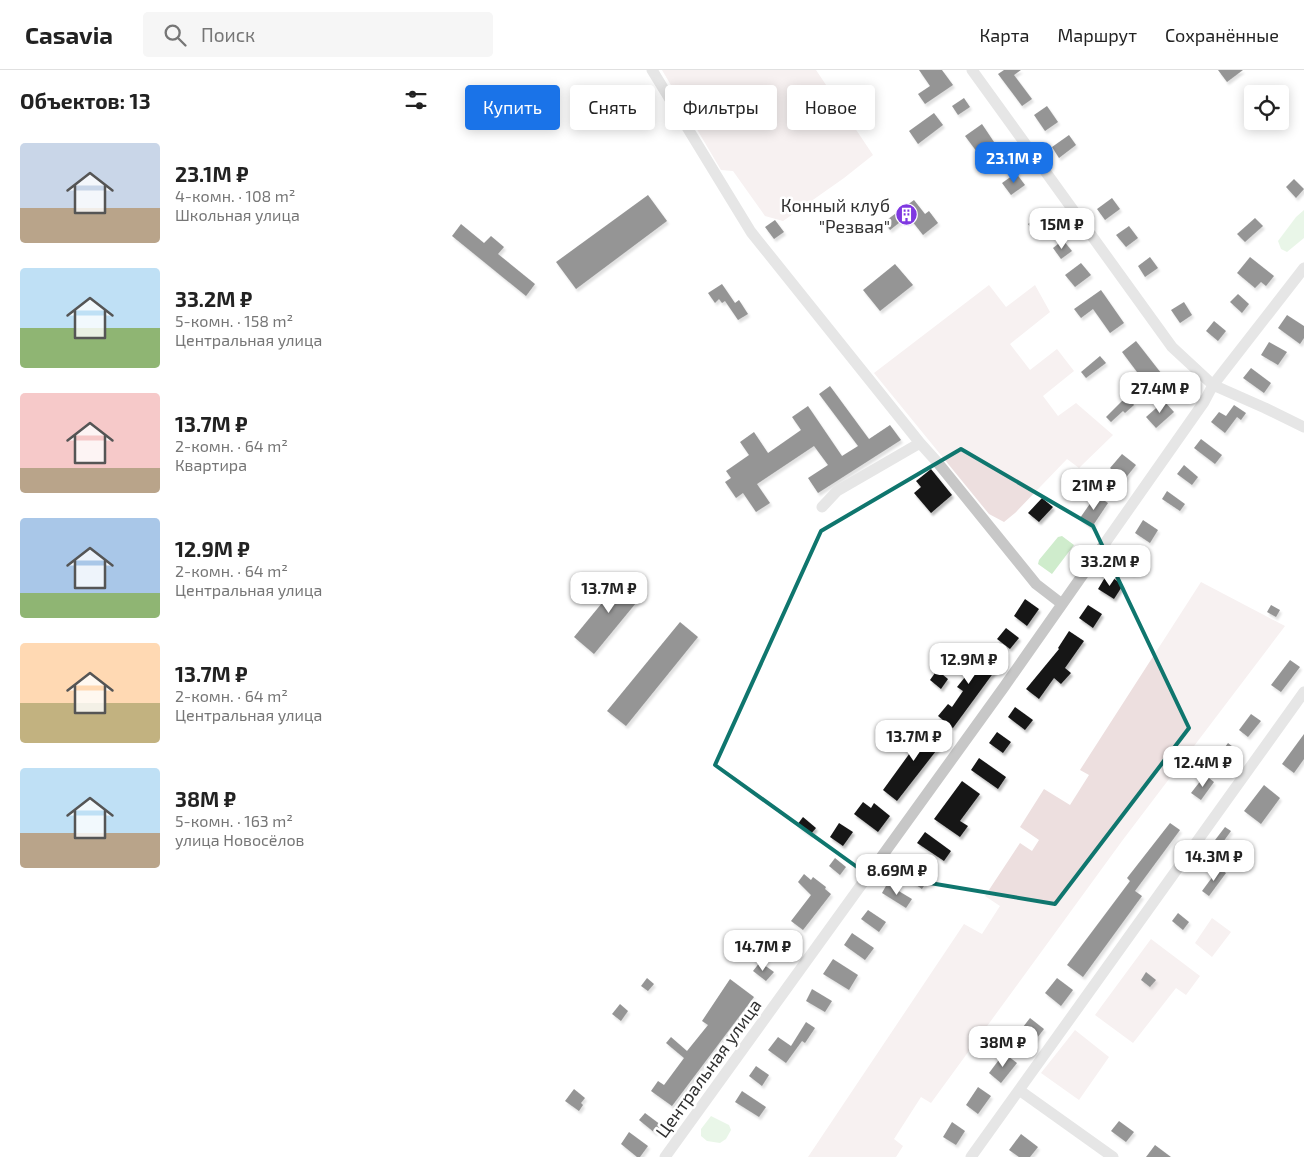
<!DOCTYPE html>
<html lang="ru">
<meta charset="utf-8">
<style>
body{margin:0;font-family:"Exo 2",sans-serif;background:#f6f6f6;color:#222;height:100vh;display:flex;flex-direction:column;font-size:19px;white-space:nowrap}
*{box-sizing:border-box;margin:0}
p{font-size:16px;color:#767676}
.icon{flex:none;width:28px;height:28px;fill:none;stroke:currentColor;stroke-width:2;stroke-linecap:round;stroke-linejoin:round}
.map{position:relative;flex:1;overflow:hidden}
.drawer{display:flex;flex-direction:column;background:#fff;width:450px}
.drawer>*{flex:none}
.hud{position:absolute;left:15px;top:15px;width:475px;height:45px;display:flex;gap:10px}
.tools{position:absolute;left:794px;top:15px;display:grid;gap:10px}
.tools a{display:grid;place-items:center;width:45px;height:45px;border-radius:5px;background:#fff;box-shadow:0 2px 12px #0003;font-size:25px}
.price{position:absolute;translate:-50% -42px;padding:0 11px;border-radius:10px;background:#fff;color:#222;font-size:16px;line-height:32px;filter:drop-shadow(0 1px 2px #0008)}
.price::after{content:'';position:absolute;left:50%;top:30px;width:15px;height:11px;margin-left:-8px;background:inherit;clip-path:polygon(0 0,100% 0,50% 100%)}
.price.selected{background:#1a73e8;color:#fff}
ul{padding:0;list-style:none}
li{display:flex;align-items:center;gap:15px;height:125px;padding:0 20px}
li span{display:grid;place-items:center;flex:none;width:140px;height:100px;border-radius:5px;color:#555}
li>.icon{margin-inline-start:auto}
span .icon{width:60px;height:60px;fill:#fffc;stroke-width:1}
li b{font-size:21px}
h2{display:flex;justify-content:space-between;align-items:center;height:60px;padding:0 20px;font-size:21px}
.tag{padding:0 18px;border-radius:5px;background:#fff;box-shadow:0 2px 12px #0003;font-size:18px;line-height:45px}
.tag.selected{background:#1a73e8;color:#fff}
header{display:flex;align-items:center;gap:30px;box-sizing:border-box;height:70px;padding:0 25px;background:#fff;border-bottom:1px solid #e0e0e0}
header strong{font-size:24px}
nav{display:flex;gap:28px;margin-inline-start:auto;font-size:18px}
.search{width:350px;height:45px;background:#f6f6f6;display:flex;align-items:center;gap:12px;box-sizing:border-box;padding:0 18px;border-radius:5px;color:#767676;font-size:19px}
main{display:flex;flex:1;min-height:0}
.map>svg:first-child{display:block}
.green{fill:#eddfdf}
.water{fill:#cfeccc}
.building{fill:#171717;filter:url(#shadow)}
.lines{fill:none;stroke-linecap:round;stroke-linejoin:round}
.minor{stroke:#c7c7c7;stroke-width:11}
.marked{fill:none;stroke:#0f766e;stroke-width:4;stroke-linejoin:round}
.labels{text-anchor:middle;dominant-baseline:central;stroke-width:5;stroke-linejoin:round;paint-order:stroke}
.poi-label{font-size:18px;fill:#303030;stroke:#fff;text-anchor:end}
.street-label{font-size:18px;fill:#303030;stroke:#fff}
</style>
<header>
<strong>Casavia</strong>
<div class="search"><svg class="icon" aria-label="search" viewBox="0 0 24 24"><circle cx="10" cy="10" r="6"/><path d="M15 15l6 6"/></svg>Поиск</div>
<nav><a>Карта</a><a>Маршрут</a><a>Сохранённые</a></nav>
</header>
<main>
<section class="drawer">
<h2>Объектов: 13<svg class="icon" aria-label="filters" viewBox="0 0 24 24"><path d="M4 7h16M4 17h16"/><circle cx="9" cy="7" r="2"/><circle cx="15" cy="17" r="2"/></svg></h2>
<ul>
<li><span style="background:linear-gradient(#c9d6e8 65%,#b9a48a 0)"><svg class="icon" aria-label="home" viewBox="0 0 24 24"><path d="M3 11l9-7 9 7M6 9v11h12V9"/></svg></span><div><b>23.1M ₽</b><p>4-комн. · 108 m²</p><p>Школьная улица</p></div></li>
<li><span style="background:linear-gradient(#bfe0f5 60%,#8fb573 0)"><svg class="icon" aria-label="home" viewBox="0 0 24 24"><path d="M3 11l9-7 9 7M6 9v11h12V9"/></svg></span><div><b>33.2M ₽</b><p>5-комн. · 158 m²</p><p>Центральная улица</p></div></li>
<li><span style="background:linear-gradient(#f6c9c9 75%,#b9a48a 0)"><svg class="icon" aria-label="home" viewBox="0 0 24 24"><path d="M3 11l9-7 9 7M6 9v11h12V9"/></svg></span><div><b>13.7M ₽</b><p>2-комн. · 64 m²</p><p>Квартира</p></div></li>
<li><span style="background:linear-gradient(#a9c7e8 75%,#8fb573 0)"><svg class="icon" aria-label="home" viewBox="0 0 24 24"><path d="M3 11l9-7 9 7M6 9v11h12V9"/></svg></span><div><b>12.9M ₽</b><p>2-комн. · 64 m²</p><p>Центральная улица</p></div></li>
<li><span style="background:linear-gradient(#ffd9b3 60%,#c2b280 0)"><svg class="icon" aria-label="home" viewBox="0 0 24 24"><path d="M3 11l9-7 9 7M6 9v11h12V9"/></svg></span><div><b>13.7M ₽</b><p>2-комн. · 64 m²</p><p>Центральная улица</p></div></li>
<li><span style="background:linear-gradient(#bfe0f5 65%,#b9a48a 0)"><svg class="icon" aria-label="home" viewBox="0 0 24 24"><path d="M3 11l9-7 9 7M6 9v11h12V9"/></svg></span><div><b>38M ₽</b><p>5-комн. · 163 m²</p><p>улица Новосёлов</p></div></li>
</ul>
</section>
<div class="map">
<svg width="854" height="1087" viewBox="0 0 854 1087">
<defs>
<filter id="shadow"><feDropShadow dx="2" dy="3" stdDeviation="1" flood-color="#0004"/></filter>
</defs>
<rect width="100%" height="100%" fill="#fff"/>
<path class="green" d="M212,0h154l57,85 -29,23 -61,43 -18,-5 -32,-45 -12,-1z
M539,215l17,22 29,-22 15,27 -40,32 20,26 27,-21 17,22 -31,25 15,20 18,-13 37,32 -34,33 -12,-9 -52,54 -11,9 -15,-8 -115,-141z
M751,512l84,44 -163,215 -191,262 -10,-6 -27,42 9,7 -7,11h-88l156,-233 18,10 18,-28 -15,-10 35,-53 12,8 7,-11 -19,-13 24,-38 26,16 19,-30 -9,-5z
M762,848l19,14 -19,25 -17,-14z
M701,869l49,37 -14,19 -10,-7 -43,55 -38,-28z
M625,960l34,27 -30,43 -38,-27z"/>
<path class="water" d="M854,140v28l-17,14 -6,-3 -3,-8 18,-24z
M612,466l12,9 -22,29 -14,-10 1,-4 19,-23z
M261,1046l18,9 2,5 -5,9 -6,4 -13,-2 -6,-5v-7z"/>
<path class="building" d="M469,0h23l11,15 -28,19 -7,-10 12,-8z
M554,0h17l-7,5 18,24 -10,7 -24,-32z
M768,0h25l-16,12z
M514,28l6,9 -12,8 -6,-9z
M597,36l11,16 -13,9 -11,-16z
M484,43l9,12 -25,19 -9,-13z
M532,54l22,33 -15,11 -24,-32z
M619,65l7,10 -17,13 -7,-11z
M566,103l9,12 -14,10 -9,-12z
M844,109l10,10 -8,9 -10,-11z
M198,125l19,26 -91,68 -20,-27z
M662,128l8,11 -15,11 -8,-11z
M464,130l11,14 4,-3 9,12 -15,12 -11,-14 -4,2 -4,-4 -14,11 -6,-8z
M593,142l9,11 -16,12 -8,-11z
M805,148l8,8 -18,16 -8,-8z
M325,150l9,12 -10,7 -9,-12z
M11,154l23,19 7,-7 13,11 -6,7 37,30 -9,12 -74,-60z
M679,156l9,12 -12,9 -10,-12z
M613,170l9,11 -11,8 -8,-11z
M700,187l8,11 -13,9 -7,-11z
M800,187l24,19 -8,10 -5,-4 -6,6 -18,-15z
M631,193l10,12 -16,12 -10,-12z
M445,194l18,21 -33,26 -17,-21z
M272,214l13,19 4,-3 9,14 -10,6 -13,-19 -3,2 -3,-4 -4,4 -7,-10z
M651,220l23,33 -14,10 -17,-24 -12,9 -7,-9z
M788,224l11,10 -7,9 -12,-11z
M734,232l8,13 -12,8 -9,-13z
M837,245l17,11v12l-4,6 -22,-16z
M764,251l12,10 -8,10 -12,-10z
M686,271l25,32 -15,11 -24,-32z
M819,272l18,10 -9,13 -17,-10z
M650,286l6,7 -20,15 -5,-6z
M801,298l20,15 -7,10 -21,-15z
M380,316l39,53 21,-14 11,15 -83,53 -10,-15 20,-13 -14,-19 -57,38 13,19 -14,9 -13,-19 -7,5 -11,-16 6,-4 -5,-7 23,-16 -9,-13 14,-10 14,21 33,-23 -9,-13 16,-11 34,50 16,-10 -39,-52z
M677,326l7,9 -9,8 -2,-2 -12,11 -5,-5z
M714,331l10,11 -18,16 -10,-11z
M784,335l12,8 -5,7 -4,-3 -12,16 -14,-11 8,-10 7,4z
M751,369l21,16 -7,9 -21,-16z
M672,384l14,11 -12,15 -14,-12z
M734,395l14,12 -6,8 -15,-11z
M481,399l21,26 -21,18 -17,-20 7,-6 -5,-6z
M717,421l18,13 -5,7 -18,-12z
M646,425l12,8 -16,24 -12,-9z
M592,428l11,9 -14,15 -11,-9z
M693,450l15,10 -8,13 -15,-10z
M674,479l17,12 -9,13 -17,-12z
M657,504l16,11 -9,14 -16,-10z
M175,505l20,17 -51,62 -20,-17z
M575,529l14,10 -12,17 -13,-10z
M638,535l14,9 -9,14 -14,-10z
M821,535l9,5 -4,7 -9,-5z
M230,552l18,15 -72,89 -19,-15z
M556,558l13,10 -9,11 -13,-10z
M619,561l15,10 -19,27 6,5 -10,11 -7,-6 -15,21 -13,-10 33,-40 -1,-1z
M515,574l32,24 -44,60 -15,-12 10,-12 4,3 11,-16 -6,-4 16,-20 -16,-13z
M840,590l10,7 -19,25 -10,-7z
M487,600l11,9 -7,10 -11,-9z
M565,637l18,13 -8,10 -17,-13z
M801,644l10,7 -13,16 -9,-7z
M469,653l24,19 -46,59 -14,-11 37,-51 -8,-7z
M547,662l14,10 -8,11 -14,-10z
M854,664v25l-10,14 -12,-9z
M778,673l10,8 -13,18 -11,-7z
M529,688l27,19 -8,12 -27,-19z
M755,705l9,7 -13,18 -10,-7z
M512,711l18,13 -20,27 8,5 -8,11 -26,-18z
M814,715l16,13 -19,26 -17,-13z
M413,732l8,6 3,-5 16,13 -12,16 -24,-18z
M353,747l13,11 -6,7 -13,-10z
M389,753l14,9 -10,14 -13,-9z
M720,753l10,7 -45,61 7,5 -59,81 -16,-12 63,-84 -3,-3z
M775,757l6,4 -13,18 -6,-5z
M475,762l26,19 -7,10 -27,-18z
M385,788l11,9 -6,8 -11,-9z
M454,791l25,17 -7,11 -25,-17z
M769,798l7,5 -17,23 -7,-5z
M354,804l7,6 2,-3 13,10 -1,2 6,5 -28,36 -12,-9 20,-26 -13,-13z
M437,814l25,15 -6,9 -24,-15z
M418,840l18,12 -7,10 -18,-13z
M728,843l11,9 -6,8 -11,-9z
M402,863l22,15 -9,12 -21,-15z
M329,864l16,12 -9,12 -16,-13z
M383,889l25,16 -9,15 -26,-16z
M310,892l14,10 -8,9 -13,-10z
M696,902l10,8 -6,7 -9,-7z
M197,908l7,6 -6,7 -7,-5z
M607,908l16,12 -12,16 -16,-13z
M280,909l24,18 -82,109 -21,-15 7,-10 6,4 20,-27 -18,-15 5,-6 16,14 21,-26 -6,-4z
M362,919l20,12 -7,11 -19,-11z
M170,934l8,7 -7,10 -9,-7z
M580,948l14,11 -14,18 -14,-11z
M356,952l9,6 -10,15 -3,-2 -16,22 -18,-13 10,-13 13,9z
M554,983l13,10 -16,20 -12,-10z
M306,996l13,9 -7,11 -13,-10z
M528,1017l13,9 -13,18 -12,-9z
M124,1019l11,9 -4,5 2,2 -4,6 -14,-10z
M292,1021l24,16 -7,10 -24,-15z
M195,1043l16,12 -6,8 -16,-13z
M669,1051l15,11 -8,10 -15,-11z
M502,1052l13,9 -9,14 -13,-8z
M179,1062l19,14 -8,11h-3l-16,-13z
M571,1064l17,13 -8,10h-11l-10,-7z
M705,1075l16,12h-25z"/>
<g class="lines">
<path class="minor" d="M202,0l99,162 169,211 18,20 98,121 26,20
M522,0l200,277 41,38 52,23 39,19
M372,437l15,-16 83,-48
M569,1020l94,67
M215,1087l339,-470 200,-285 9,-17 91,-117
M521,1087l333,-465"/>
</g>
<path d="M0 0H854V1087H0ZM511,379l132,77 96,202 -134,176 -191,-32 -149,-107 106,-234z" fill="#fff" fill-opacity=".55" fill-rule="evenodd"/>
<path class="marked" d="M511,379l132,77 96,202 -134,176 -191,-32 -149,-107 106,-234z"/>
<defs>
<symbol id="building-disc" viewBox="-11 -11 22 22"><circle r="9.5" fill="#7f38e1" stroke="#fff"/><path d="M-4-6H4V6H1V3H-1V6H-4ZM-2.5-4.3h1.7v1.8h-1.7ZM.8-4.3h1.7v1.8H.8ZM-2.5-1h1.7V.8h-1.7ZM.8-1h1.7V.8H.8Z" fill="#fff"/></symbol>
</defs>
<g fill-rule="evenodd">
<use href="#building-disc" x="444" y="132" width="25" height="25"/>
</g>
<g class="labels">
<g class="poi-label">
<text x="440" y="135">Конный клуб<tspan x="440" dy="21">"Резвая"</tspan></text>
</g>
<g class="street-label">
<text transform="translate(258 998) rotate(-54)">Центральная улица</text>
</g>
</g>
</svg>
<div class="tools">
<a><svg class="icon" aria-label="locate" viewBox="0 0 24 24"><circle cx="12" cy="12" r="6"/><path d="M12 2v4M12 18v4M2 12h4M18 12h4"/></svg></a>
</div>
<b class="price selected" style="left:564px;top:114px">23.1M ₽</b>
<b class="price" style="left:612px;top:180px">15M ₽</b>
<b class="price" style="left:710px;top:344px">27.4M ₽</b>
<b class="price" style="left:644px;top:441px">21M ₽</b>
<b class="price" style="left:660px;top:517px">33.2M ₽</b>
<b class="price" style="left:159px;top:544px">13.7M ₽</b>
<b class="price" style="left:519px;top:615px">12.9M ₽</b>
<b class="price" style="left:464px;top:692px">13.7M ₽</b>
<b class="price" style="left:753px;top:718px">12.4M ₽</b>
<b class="price" style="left:764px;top:812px">14.3M ₽</b>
<b class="price" style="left:447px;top:826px">8.69M ₽</b>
<b class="price" style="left:313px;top:902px">14.7M ₽</b>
<b class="price" style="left:553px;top:998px">38M ₽</b>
<div class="hud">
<a class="tag selected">Купить</a>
<a class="tag">Снять</a>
<a class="tag">Фильтры</a>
<a class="tag">Новое</a>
</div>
</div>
</main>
